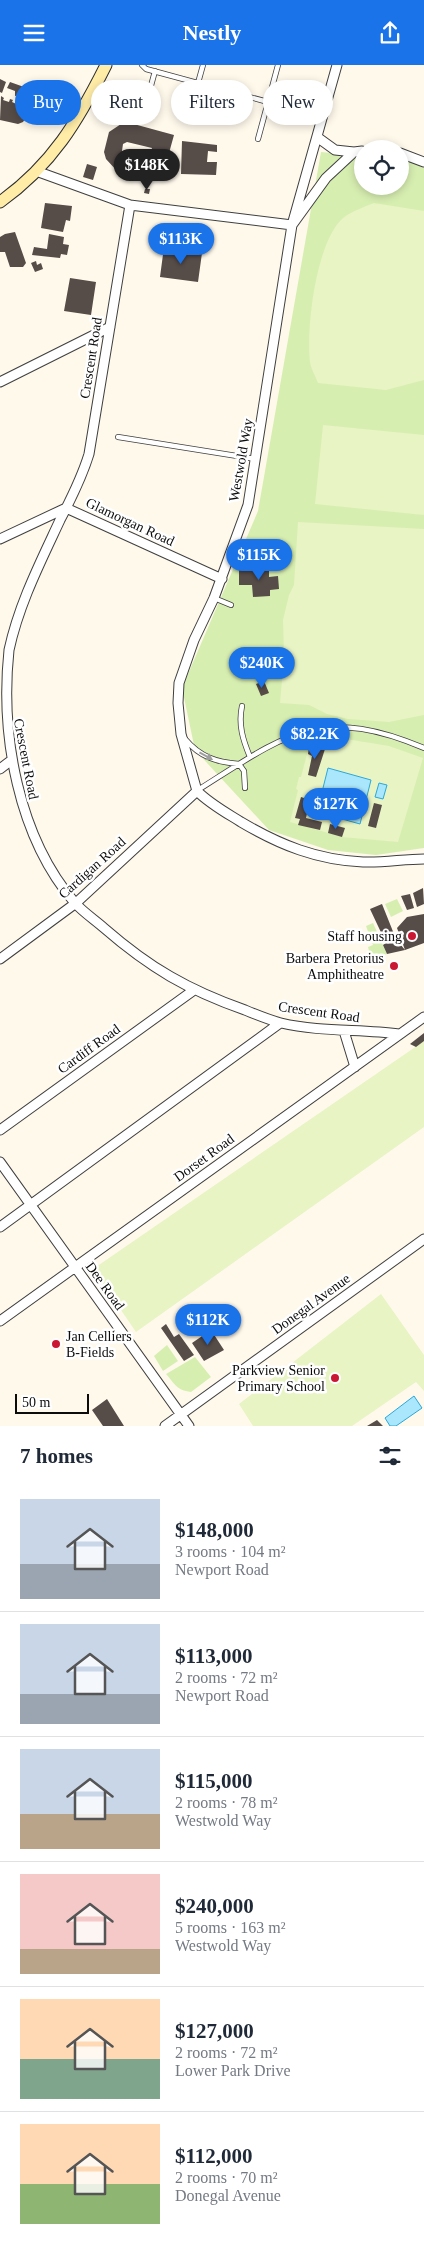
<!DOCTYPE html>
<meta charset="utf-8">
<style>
body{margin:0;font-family:"Times New Roman",serif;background:#f6f6f7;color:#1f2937;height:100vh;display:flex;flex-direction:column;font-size:19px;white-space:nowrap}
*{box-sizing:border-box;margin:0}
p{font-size:16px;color:#747a83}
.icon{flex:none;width:28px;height:28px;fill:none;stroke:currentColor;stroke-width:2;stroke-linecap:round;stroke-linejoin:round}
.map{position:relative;height:1361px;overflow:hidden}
.details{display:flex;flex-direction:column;background:#fff;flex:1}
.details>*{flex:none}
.hud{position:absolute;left:15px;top:15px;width:395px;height:45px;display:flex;gap:10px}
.buttons{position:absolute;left:354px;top:75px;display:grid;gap:10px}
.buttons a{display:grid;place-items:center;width:55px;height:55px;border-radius:50%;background:#fff;box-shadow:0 2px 8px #0003;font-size:25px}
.scale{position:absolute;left:15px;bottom:12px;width:74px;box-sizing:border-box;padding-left:5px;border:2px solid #0c0c0c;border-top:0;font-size:14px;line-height:18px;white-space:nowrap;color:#0c0c0c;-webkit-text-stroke:4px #fff;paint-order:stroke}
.price{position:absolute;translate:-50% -42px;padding:0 11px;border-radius:18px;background:#1a73e8;color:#fff;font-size:16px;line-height:32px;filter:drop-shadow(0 1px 2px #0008)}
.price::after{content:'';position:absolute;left:50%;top:30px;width:15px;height:11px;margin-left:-8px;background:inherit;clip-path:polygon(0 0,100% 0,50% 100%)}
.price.selected{background:#222;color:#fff}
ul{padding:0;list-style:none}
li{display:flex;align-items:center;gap:15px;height:125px;padding:0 20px}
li+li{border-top:1px solid #e0e1e3}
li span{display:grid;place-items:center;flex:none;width:140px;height:100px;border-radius:0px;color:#555}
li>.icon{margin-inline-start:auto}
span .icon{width:60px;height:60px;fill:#fffc;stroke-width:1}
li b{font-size:21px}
h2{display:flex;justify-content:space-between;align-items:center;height:60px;padding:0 20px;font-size:21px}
.pill{padding:0 18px;border-radius:22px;background:#fff;box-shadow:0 2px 8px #0003;font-size:18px;line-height:45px}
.pill.selected{background:#1a73e8;color:#fff}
header{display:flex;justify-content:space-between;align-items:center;height:65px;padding:0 20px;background:#1a73e8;color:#fff;font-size:22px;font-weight:700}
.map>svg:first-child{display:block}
.green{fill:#d7eeb1}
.pitch{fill:#e8f4c4}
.water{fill:#aae7fc;stroke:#2aa8db}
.building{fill:#564c48}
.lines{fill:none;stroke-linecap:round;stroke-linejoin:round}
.service-casing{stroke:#3f3f3f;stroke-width:6}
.minor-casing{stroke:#3f3f3f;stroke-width:11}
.secondary-casing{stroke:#2e2e2e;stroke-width:13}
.service{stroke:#fff;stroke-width:4.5}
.minor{stroke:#fff;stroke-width:9}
.secondary{stroke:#ffeca7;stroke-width:11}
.oneway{fill:#9e9e9e}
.poi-dot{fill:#ca1733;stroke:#fff;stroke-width:2}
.labels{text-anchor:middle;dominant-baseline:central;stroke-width:5;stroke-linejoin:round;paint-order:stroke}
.street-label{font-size:14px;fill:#0c0c0c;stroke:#fff}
.poi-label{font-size:14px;fill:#0c0c0c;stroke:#fff;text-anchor:end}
</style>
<header><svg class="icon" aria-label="menu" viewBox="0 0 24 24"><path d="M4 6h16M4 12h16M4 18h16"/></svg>Nestly<svg class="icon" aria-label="share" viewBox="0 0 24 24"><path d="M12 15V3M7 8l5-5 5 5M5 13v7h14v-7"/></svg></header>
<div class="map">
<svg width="424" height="1361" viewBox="0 0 424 1361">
<rect width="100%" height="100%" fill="#fff9ec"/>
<path class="green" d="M321,87l41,4v30h38v-27l9,1 15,8v680l-48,7 -48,-5 -59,-20 -74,-80 -13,-62 76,-177z
M397,834l6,12 -12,6 -6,-13z
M373,858l14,31 -16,5 -3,-12 5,-2 -7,-19z
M192,1239l6,11 -15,11 -7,-12z
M167,1280l11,16 -15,10 -9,-15z
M195,1292l16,20 -20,15c-15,-2 -16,-8 -25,-18z"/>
<path class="pitch" d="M374,138l50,8v169l-38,10 -68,-7c-2,-6 -7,-14 -8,-21 -4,-35 6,-120 33,-144 9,-7 21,-11 31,-15z
M323,360l101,10v80l-109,-11z
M298,457l126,7v186l-35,7 -41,-3 -21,-5 -18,-9 -29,-2 4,-47 -1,-36 6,-25 5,-10z
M327,671l62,10 34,12 -25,84 -56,-5 -52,-15 8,-32 -2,-1 3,-12h2l10,-38z
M424,976v86l-288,205 -43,-63z
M381,1229l43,61v36l-8,-9 -64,44h-99l-14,-22z"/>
<path class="water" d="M328,703l43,12 -11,44 -43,-12z
M379,718l8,2 -4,14 -8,-2z
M414,1331l8,12 -26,18h-6l-5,-8z"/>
<path class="building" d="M0,14l6,3 -4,11 -2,-1z
M10,17l14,5 -3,8 -6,1v-5l-8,-3z
M1,31l3,2 -1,2 6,2 1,-3 3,1 -1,2 11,5 -2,10 4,2 -2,3 -5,2 -18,-4z
M130,58l44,12 -5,18 -7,4 -12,-3 2,-6 -25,-6 -4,2 -1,7 3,4 23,6 -5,18 -26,-8 -11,-12 -2,-7 5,-20 12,-8z
M182,76l35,4v7l-9,-1 -1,11h10l-1,13 -35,-1z
M87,99l10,3 -4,13 -10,-3z
M145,124h5l-1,5 -5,-1z
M45,138l27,3 -2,15 -4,-1 -3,12 -22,-4z
M15,167l11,31 -3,4h-13l-5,-15h-5v-15l5,-3z
M49,169l15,3 -1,7 6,1 -2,10 -6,-1 -1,4 -28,-3 2,-8 13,2z
M164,182l38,6 -4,29 -38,-5z
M36,196l1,4 4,-2 2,6 -8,3 -4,-9z
M70,213l26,4 -5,33 -27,-4z
M239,503l30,2v7l9,-1 1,13 -9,1v6l-17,1 -1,-12h-13z
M264,616l5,12 -8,3 -5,-12z
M309,682l16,2 -9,28 -8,-2 4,-19 -4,-2z
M301,732l9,3 -4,18 16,4 -2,8 -22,-5 2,-6 -5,-1z
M374,738l8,2 -6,23 -8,-2z
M330,759l15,4 -3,9 -14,-4z
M423,823l1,16 -7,3 -4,-14z
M410,829l4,14 -7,2 -6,-14z
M382,839l14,35 9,11 -18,4 -4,-9 3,-2 -16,-34z
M424,849v29l-19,7 -8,-22 10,-11z
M424,968v8l-8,6 -6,-3z
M166,1259l8,13 5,-3 15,21 -10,6 -23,-33z
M211,1265l13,20 -20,11 -12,-18z
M107,1334l17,27h-21l-11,-16z
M377,1355l6,6h-16z"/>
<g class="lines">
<defs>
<path id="service" d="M142,0l4,4 122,33
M278,0l-7,26 55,14
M198,18l5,-18
M143,50l12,-44
M258,74l13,-48
M118,372l138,22
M214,533l17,7
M242,641c-4,19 1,34 8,51
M185,674c15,18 31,23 54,25l5,7 1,17
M198,725c87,-55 122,-86 226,-42"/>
<path id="minor" d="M317,72l18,13 19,2
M400,88l24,9
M36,106l94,34 162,20 45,-160
M130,140l-41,249c-7,23 -18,45 -29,66 -20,43 -41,84 -51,130 -9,85 9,187 66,253 8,9 20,17 29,25 46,40 84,62 141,82 12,5 24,10 36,13 39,9 79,6 118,11
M0,317l110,-55
M0,474l66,-31 156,71
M0,704l9,-7
M197,726l-16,-57 -3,-31 1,-20 15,-43 20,-42 34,-93 44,-280 34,-47 28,-26 8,-1
M197,726c13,13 28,21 44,31 39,23 76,38 122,40 20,1 41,-3 61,-3
M0,894l76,-56 121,-112
M344,966l11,36
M0,1065l194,-140
M0,1097l189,264
M0,1162l280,-204
M0,1256l424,-304
M165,1361l259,-187"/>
<path id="secondary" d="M0,137c52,-37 78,-81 106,-137"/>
</defs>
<use href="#service" class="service-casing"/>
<use href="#minor" class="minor-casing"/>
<use href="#secondary" class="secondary-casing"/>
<use href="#service" class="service"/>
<use href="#minor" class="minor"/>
<use href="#secondary" class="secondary"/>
</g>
<defs><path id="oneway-solid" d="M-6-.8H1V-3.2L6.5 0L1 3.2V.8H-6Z" transform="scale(1.25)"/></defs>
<use class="oneway" href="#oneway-solid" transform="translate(206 691) rotate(29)"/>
<g class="poi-dot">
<circle cx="412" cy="871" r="5"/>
<circle cx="394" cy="901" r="5"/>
<circle cx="56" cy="1279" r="5"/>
<circle cx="335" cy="1313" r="5"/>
</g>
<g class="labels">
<g class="street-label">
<text transform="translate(91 293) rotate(-81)">Crescent Road</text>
<text transform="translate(241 395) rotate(-80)">Westwold Way</text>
<text transform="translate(130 457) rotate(25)">Glamorgan Road</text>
<text transform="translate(26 694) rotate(79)">Crescent Road</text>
<text transform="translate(92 803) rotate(-42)">Cardigan Road</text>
<text transform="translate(319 947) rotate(8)">Crescent Road</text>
<text transform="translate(89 984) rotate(-36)">Cardiff Road</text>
<text transform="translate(204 1093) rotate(-36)">Dorset Road</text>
<text transform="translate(105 1221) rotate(54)">Dee Road</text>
<text transform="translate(311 1239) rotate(-36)">Donegal Avenue</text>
</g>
<g class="poi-label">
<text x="402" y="871">Staff housing</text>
<text x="384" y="893">Barbera Pretorius<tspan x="384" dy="16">Amphitheatre</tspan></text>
<text x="66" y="1271" text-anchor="start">Jan Celliers<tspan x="66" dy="16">B-Fields</tspan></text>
<text x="325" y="1305">Parkview Senior<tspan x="325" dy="16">Primary School</tspan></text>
</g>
</g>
</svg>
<div class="buttons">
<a><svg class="icon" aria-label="locate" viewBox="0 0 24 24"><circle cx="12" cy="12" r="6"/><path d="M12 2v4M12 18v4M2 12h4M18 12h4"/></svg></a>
</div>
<div class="scale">50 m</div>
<b class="price selected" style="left:147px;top:126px">$148K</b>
<b class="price" style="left:181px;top:200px">$113K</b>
<b class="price" style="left:259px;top:516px">$115K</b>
<b class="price" style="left:262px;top:624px">$240K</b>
<b class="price" style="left:315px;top:695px">$82.2K</b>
<b class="price" style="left:336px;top:765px">$127K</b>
<b class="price" style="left:208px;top:1281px">$112K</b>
<div class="hud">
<a class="pill selected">Buy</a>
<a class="pill">Rent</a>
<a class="pill">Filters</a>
<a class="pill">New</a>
</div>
</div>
<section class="details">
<h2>7 homes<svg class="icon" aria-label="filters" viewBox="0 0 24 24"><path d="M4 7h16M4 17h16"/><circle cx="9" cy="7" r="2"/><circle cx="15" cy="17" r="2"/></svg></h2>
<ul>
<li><span style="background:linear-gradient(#c9d6e8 65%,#9aa5b1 0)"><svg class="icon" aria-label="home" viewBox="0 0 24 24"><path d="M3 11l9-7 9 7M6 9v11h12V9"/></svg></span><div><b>$148,000</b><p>3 rooms · 104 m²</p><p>Newport Road</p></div></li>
<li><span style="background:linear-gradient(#c9d6e8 70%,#9aa5b1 0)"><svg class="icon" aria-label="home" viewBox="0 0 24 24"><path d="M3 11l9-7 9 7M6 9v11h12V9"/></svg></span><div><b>$113,000</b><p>2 rooms · 72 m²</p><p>Newport Road</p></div></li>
<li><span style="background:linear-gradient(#c9d6e8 65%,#b9a48a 0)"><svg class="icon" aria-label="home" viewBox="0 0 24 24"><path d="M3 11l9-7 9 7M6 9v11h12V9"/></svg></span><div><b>$115,000</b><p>2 rooms · 78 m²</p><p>Westwold Way</p></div></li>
<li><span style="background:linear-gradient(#f6c9c9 75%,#b9a48a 0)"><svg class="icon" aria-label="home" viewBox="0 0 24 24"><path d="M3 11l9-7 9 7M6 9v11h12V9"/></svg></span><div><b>$240,000</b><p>5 rooms · 163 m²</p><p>Westwold Way</p></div></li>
<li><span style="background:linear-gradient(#ffd9b3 60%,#7fa58c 0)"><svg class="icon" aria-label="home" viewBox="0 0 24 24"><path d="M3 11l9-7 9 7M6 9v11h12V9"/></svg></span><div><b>$127,000</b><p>2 rooms · 72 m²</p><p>Lower Park Drive</p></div></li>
<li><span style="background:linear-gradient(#ffd9b3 60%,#8fb573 0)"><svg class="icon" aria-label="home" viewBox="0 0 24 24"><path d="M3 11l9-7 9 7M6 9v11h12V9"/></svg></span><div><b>$112,000</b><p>2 rooms · 70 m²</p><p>Donegal Avenue</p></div></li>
</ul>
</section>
